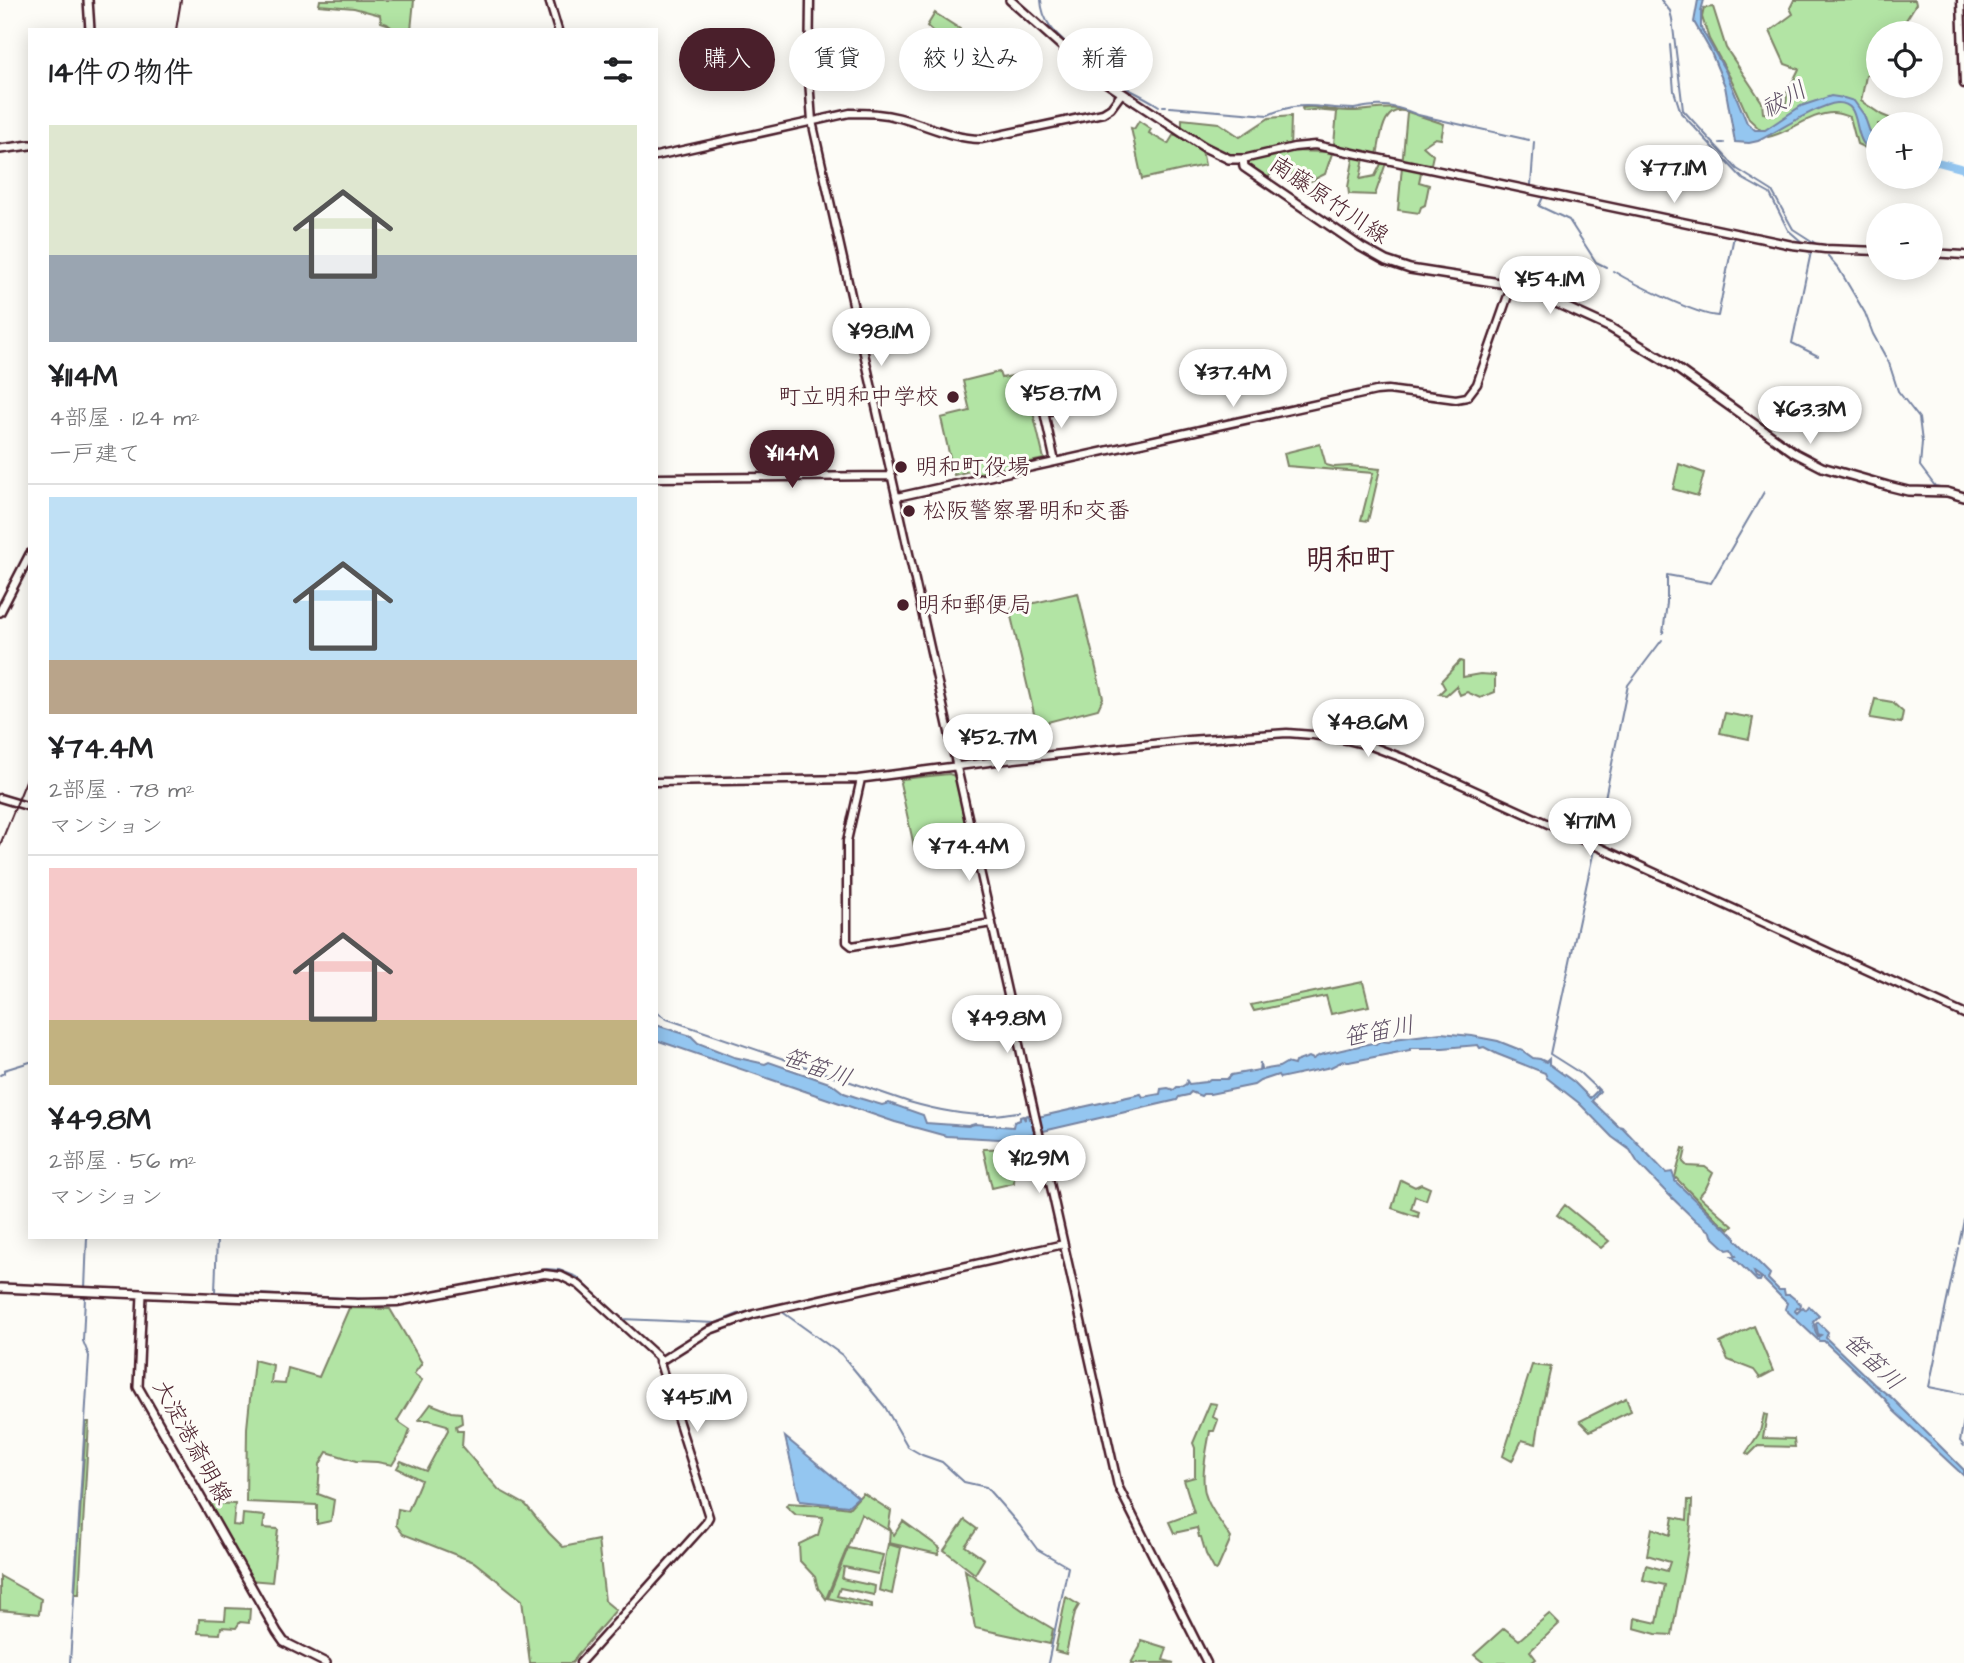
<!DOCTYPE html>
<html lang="ja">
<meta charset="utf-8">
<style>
body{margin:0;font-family:"Architects Daughter","Klee One",sans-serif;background:#f6f6f6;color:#202124;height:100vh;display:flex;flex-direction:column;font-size:26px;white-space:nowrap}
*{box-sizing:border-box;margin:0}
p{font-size:23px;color:#757577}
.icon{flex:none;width:38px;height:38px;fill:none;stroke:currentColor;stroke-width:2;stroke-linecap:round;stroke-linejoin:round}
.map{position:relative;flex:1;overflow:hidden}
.drawer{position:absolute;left:28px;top:28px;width:630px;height:1211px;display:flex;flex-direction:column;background:#fff;border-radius:0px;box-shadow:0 4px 18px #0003}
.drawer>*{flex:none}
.guide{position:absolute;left:679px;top:28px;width:665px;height:63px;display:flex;gap:14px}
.controls{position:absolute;left:1866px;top:21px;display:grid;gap:14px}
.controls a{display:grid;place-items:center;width:77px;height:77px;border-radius:50%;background:#fff;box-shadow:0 4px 18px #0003;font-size:35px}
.price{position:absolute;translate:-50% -60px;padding:0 16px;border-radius:24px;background:#fff;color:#222;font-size:23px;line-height:46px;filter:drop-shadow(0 2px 4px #0008)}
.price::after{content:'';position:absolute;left:50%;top:42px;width:21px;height:16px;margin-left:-10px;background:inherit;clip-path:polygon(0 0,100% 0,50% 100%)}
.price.selected{background:#4a1f2b;color:#fff}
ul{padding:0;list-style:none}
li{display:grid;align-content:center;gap:14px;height:371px;padding:0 21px}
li+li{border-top:2px solid #e0e0e0}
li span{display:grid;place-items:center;height:217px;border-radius:0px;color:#555}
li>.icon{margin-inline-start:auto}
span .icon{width:126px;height:126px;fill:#fffc;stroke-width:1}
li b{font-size:30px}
h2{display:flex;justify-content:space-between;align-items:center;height:84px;padding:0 21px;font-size:30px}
.chip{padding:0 24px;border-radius:32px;background:#fff;box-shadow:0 4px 18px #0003;font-size:24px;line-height:63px}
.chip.selected{background:#4a1f2b;color:#fff}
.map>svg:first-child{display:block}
.green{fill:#b2e4a4;stroke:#7e8268;stroke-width:2}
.water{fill:#94c6f0;stroke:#7683a1;stroke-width:2}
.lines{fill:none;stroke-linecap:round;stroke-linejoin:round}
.stream{stroke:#7683a1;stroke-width:2}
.river{stroke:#94c6f0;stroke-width:8}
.tertiary-casing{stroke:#4a1f2b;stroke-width:11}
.secondary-casing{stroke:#4a1f2b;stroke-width:12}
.tertiary{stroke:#fdfcf7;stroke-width:6}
.secondary{stroke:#fdfcf7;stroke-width:7}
.rail{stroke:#4a1f2b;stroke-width:2}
.poi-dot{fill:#4a1f2b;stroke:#fdfcf7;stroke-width:2.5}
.labels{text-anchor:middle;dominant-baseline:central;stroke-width:6;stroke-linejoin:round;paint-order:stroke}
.street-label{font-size:23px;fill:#4a1f2b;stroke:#fdfcf7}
.poi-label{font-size:23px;fill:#4a1f2b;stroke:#fdfcf7;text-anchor:start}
.water-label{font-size:24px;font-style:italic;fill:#605166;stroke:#fdfcf7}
.district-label{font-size:30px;font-weight:bold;fill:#4a1f2b;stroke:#fdfcf7}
</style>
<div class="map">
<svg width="1964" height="1663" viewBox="0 0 1964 1663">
<rect width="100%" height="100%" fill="#fdfcf7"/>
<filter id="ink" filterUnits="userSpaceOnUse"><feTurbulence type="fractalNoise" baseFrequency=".0143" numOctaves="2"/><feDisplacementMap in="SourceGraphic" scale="14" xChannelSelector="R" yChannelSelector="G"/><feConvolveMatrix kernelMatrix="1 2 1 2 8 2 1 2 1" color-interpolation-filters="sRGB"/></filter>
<g filter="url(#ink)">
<path class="green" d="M320,0h94l-3,30h-16l-8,-6 -6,-2 -1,-7 -26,-7 -35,-3z
M1794,0h121l1,4 -18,29h-20v36l-12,7 -5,25 21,14 10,4 -2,5h-12v30l-21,-10 -7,-27c-5,-1 -11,-4 -17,-4 -23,0 -43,20 -65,24l-19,-18 -17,-38 -23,-42 -7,-22 2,-9 9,-1 13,41 36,54 1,11 9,2 14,-12 1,-10 12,-24 -14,-5 -15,-33 23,-17 -3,-6z
M935,13l25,16v4l5,3 -3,6 -6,-4 1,13 -9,-5 -21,-20z
M1311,107c14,2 28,4 41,4 17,0 27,-4 47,-2l45,15 -3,15 -6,-1 -12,8 10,9 -2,9 -8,-1 -4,19 10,3 -4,20 -4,2 -2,6 -21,-3 9,-98c-25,-8 -26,26 -30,43l-12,-2 -5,26 15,-3 7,-14 4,1 -11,32 -26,-1 -1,-7 7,-37 -20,-5 -10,29 -16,8 -34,-14 -7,10 -22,-14 -6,-7 -13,-3 -45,-26v-9l37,4 21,14 29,-19 22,-2 -1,35 41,1 3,-8 3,-32 -24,-2 -10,1 -1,-3z
M1139,121l12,8 -2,4 19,11 6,-10 28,16 3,15 -63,14 -11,-51 3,1z
M999,372l2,6 23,-4 20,85 -73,16 -1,-4 -16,4 -13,-57 29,-7 -7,-30z
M1320,444l6,21 8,2 16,-1 30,3 -12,52 -7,-1 12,-47 -86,-7 -3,-13z
M1679,464l25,9 -6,23 -25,-7z
M1078,593l25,105 -5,11 -58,15 -4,-2 -26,-110 2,-4z
M1460,661l3,1v15l17,-3 15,1v17l-15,6 -13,-6 -7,3 -4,-9 -10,9 -7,-1 6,-6 -4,-7z
M1875,699l17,3 11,10 -2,11 -31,-5z
M1725,713l28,5 -4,21 -29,-6z
M949,774l6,2 13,58 -54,12 -14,-63 2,-4z
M1363,982l6,24 -38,8 -5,-18 -72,15 -3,-6z
M1023,1148l2,14 -10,6 -1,15 -22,5 -9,-39z
M1683,1148l3,1 -3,13 4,4 18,1 8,6 -7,15 -7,8 34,30 -3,3 -6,-4 -1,1 -48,-49z
M1401,1180l14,7 6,-3 9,4 -4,12 -11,-4 -4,13 8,3 -1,5 -26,-9z
M1565,1205l44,36 -8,7 -44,-33z
M349,1308l41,1 32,54 -8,11 8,6 -25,41 13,9 -5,14 -13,21 -15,-3 -21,-1 -29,-9 -7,12 -2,30 16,6 -3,21 -14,3v-19l-71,-3 1,-74 7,-68 19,5 -2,18 14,1 3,-16 31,9z
M1754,1326l19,45 -13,7 -6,-8 -26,-10 -8,-17z
M1532,1365l19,2 -10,44 -5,33 -14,-4 -10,21 -9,-5z
M1626,1398l5,13 -41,20 -10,-10z
M1210,1403l7,1 -4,13 5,3 -4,11h-4c-3,18 -11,50 -3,68 5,13 16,26 24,39l-14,32 -3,-1 -8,-15 -5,-17h-2l-2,-9 -23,5 -5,-11 25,-9 -10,-33 11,-3v-29l-2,-5z
M431,1404l20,8 10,1 1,10 -6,3 1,5h6l-1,16 37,43 27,15 23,28 14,14 35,-7 7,61 11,9 -39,45 -5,8h-42l-8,-63 -48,-38 -71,-28 -7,-9 2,-16 10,2 13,-31 -24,-12 4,-7 25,10 22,-41 -1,-5 -18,-5h-10z
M1764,1414l3,1 -4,23 31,1 1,8 -37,-1 -9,9 -3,-2 14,-21z
M86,1422h3l-10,172h-4z
M863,1493l28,18 -3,19 -27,-16 -35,85 -8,-11 -3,-11 -15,-16 -1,-17 19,-9 5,-18 -27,-2 -10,-9 2,-3 47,3 14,2z
M1688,1500h4c0,46 -13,89 -20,135l-16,-1 -22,-6 1,-10 22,5 8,-38 -22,-5 3,-15 21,6 3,-9 -23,-7 5,-27 18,7 3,-18 14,3z
M206,1503l29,1 -2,21 9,1 1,-12 22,2 -2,12 15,1 -6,53 -23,-2z
M965,1520l12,9 -12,17 19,13 -9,15 -31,-24z
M903,1521l37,27 -2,6 -49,-11 1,-14 4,6z
M888,1544l13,4 -9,46 -13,-4z
M848,1548l35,7 -5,19 -34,-7 -2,12 33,7 -1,9 -34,-7 -3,8 35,8v4l-44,-10z
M965,1570l63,44 25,15 -3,15 -75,-16z
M0,1576l41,23 -2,15 -39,-4z
M1066,1597l13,8 -4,7 -9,42 -11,-3z
M226,1608l24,1 -1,14 -9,-1 -4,6 -15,-1 -1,7 -22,-1 1,-14 26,1z
M1549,1614l10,10 -29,27 6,8 -5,4h-47l-10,-8 30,-27 15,12z
M1141,1640l26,8 -4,12 11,3h-43l9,-16z"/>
<path class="water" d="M1698,0h6l-3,11v17l25,44 21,51 8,7h10l36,-24 30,-10 13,2 10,3 10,14 6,17 8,9v13c-32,-10 -11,-52 -41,-51 -17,1 -61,29 -79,38l-9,2 -14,-1 -10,-56 -15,-36 -16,-28z
M656,1025l35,11 7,7 36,14 31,7 4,-2 63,22 12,9 18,6 20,6 7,-2 34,12 3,8 42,3 7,-2 38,3 1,-5 6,-2v-3l3,-1 2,4v-4l3,-1 1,4 112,-25 2,3 17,-3 1,-5 7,-1 6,2 3,-3h4l5,-3 1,-3 2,3 17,-2 4,-3h17l4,-4 28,-5 1,-8 1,8 18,-3 7,-4 8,2 1,-3 14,-5 4,2 7,-4 52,-12 4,1 4,-3 9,1 5,-3 47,-6 31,3 26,5 25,10 10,7 7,1 6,3 3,-3v5l25,18 16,16 7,-7v-3l3,3 -8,10 26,25 4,1 44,46 6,-1 3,7v2l48,46 1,-1 12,12v2l34,34 -2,5 11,11h5l1,5h5l11,9 -1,4 -3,-1 -2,4 2,2 6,-6 3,3 3,-4 10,10 -6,6c3,5 0,9 5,15l3,-2 -3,-1 -2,-10 2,-2 10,10 -2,6 48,46 18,14 72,72v6l-71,-66 -8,-11 -46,-44 -15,-14h-5l-34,-32 2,-6 -26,-26 -7,-5 2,5 5,2 -1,2h-3l-25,-25h4l-4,-7 -5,1 -15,-14 -1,-4 -15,-11 -32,-31 -26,-27 -8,-13 -18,-13 -33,-34 -32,-25 -2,-5 -48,-19 -13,-7 -4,1 -2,-3 -35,3h-33v2l-56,11 -5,1 -4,-2 -14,7 -51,11 -2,-3 -18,6 -6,4 -44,9h-7l-2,2 -10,-4 -3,3 -9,2 -2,3 -155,36 -23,3 -53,-3 -51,-14 -239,-82z
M785,1437l73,60 -10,9 -48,-5z"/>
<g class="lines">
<path class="stream" d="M1041,0c2,34 31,42 50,67
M1661,0l9,11 2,8 11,91 54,59 35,22 21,38 25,16
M1670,45l4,46 7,22 62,66 27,15 18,36 15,13
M1100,74c20,12 41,20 59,32
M1163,106h3
M1170,107l98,8c35,-16 51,-6 86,-6 7,-1 14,-3 21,-3 15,-1 29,3 43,9l111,25
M1720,143h4
M1531,185l3,-43
M1540,196l3,1 -4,9 30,14 27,42 10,5
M1741,238l29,6
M1797,249l14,3 -19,91 26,13
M1828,256l11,13 26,44 8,21 16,29 9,28 21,27 3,24 -2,24 15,20 10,2
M1613,271c20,12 83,44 105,45l16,-80
M1949,488l15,5
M1663,633l4,-30v-28l44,8 53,-91
M1596,842l32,-157 34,-45
M1594,850l-44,204 30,19 18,17
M656,1012l11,7 242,83c28,8 55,14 84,13 9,0 20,-3 27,-3
M0,1075l4,-2v-3l26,-8
M217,1237l-2,55 154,7 31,-1 147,-29 12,1 18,7 45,42 94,4 22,-9 35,-8
M1959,1244l5,-24
M1958,1248l-29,139 35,7
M85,1289l2,-52
M781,1311l61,44 43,52 23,40 14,8 20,7 22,20 22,5 34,39 17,23 31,18 -20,96
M1964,1420l-4,21 4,5
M70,1663l19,-307 -6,-15 2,-44"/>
<path class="river" d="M1930,160l34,9"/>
<defs>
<path id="tertiary" d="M549,0l9,30
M810,0l-1,80 3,41 306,1365 89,177
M1961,0l3,84
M656,156l194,-43c17,0 33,0 50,5 27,7 53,21 81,21l122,-26 8,-5 11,-15
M1243,159l51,-12 21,-2 477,100 33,4 53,2
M1930,253l34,2
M1055,462l-11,-50 33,-7
M656,478l236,-2
M897,497l479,-106 12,-1 68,9 11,-2 10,-13 35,-100
M861,779l-14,62v101l5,4 140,-23
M656,782l202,-3 139,-18 192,-21 98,-7 26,2 34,5 24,6 37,14 556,254
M0,798l30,9
M142,1294l216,9 39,-1 147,-28 17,2 18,9 79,72 51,160 -4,7 -125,139
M659,1362l51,-32 44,-16 310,-70"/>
<path id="secondary" d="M88,0l2,30
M1010,0l82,73 30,20 82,54 25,12h14l1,8 117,80 25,14 24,8 109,17 90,41 63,38 123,88 27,14 66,19 20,5 39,1 17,5
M0,149l30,-4
M0,612l30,-58
M0,1288l142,6 -4,93 139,245 7,10 42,21"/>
</defs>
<use href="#tertiary" class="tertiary-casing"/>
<use href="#secondary" class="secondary-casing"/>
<use href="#tertiary" class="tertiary"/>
<use href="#secondary" class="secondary"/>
<path class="rail" d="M176,30l5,-30
M0,845l30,-74"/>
</g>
</g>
<g class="poi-dot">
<circle cx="953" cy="397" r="7"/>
<circle cx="901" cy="467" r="7"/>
<circle cx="909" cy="511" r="7"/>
<circle cx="903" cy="605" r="7"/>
</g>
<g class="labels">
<g class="street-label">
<text transform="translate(1329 200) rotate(34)">南藤原竹川線</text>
<text transform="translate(192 1442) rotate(61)">大淀港斎明線</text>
</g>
<g class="poi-label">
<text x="939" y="397" text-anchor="end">町立明和中学校</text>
<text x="915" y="467">明和町役場</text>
<text x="923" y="511">松阪警察署明和交番</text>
<text x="917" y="605">明和郵便局</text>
</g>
<g class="water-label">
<text transform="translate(1784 100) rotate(-29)">祓川</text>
<text transform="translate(1379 1032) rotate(-11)">笹笛川</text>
<text transform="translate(817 1068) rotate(19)">笹笛川</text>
<text transform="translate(1873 1362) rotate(43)">笹笛川</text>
</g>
<g class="district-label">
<text x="1350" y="560">明和町</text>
</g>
</g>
</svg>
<div class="controls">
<a><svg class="icon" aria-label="locate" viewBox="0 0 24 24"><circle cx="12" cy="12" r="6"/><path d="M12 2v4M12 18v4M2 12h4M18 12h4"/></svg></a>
<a>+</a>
<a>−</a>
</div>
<b class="price" style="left:1674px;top:205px">¥77.1M</b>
<b class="price" style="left:1550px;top:316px">¥54.1M</b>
<b class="price" style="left:881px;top:368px">¥98.1M</b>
<b class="price" style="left:1233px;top:409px">¥37.4M</b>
<b class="price" style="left:1061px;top:430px">¥58.7M</b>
<b class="price" style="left:1810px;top:446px">¥63.3M</b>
<b class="price selected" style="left:792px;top:490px">¥114M</b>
<b class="price" style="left:1368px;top:759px">¥48.6M</b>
<b class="price" style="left:998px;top:774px">¥52.7M</b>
<b class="price" style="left:1590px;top:858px">¥171M</b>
<b class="price" style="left:969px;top:883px">¥74.4M</b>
<b class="price" style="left:1007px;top:1055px">¥49.8M</b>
<b class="price" style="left:1039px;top:1195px">¥129M</b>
<b class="price" style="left:697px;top:1434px">¥45.1M</b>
<div class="guide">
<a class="chip selected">購入</a>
<a class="chip">賃貸</a>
<a class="chip">絞り込み</a>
<a class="chip">新着</a>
</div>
<section class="drawer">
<h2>14件の物件<svg class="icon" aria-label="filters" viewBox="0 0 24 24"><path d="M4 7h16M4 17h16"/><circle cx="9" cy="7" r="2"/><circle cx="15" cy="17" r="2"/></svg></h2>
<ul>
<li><span style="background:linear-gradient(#dfe7d0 60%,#9aa5b1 0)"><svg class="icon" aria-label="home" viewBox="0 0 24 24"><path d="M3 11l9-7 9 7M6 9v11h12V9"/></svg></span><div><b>¥114M</b><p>4部屋 · 124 m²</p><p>一戸建て</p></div></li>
<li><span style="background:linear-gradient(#bfe0f5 75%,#b9a48a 0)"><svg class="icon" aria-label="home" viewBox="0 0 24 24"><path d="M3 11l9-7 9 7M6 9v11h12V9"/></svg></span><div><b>¥74.4M</b><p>2部屋 · 78 m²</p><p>マンション</p></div></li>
<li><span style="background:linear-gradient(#f6c9c9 70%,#c2b280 0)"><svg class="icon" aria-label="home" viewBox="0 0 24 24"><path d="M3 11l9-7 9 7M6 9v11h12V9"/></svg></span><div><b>¥49.8M</b><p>2部屋 · 56 m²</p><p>マンション</p></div></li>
</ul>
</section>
</div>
